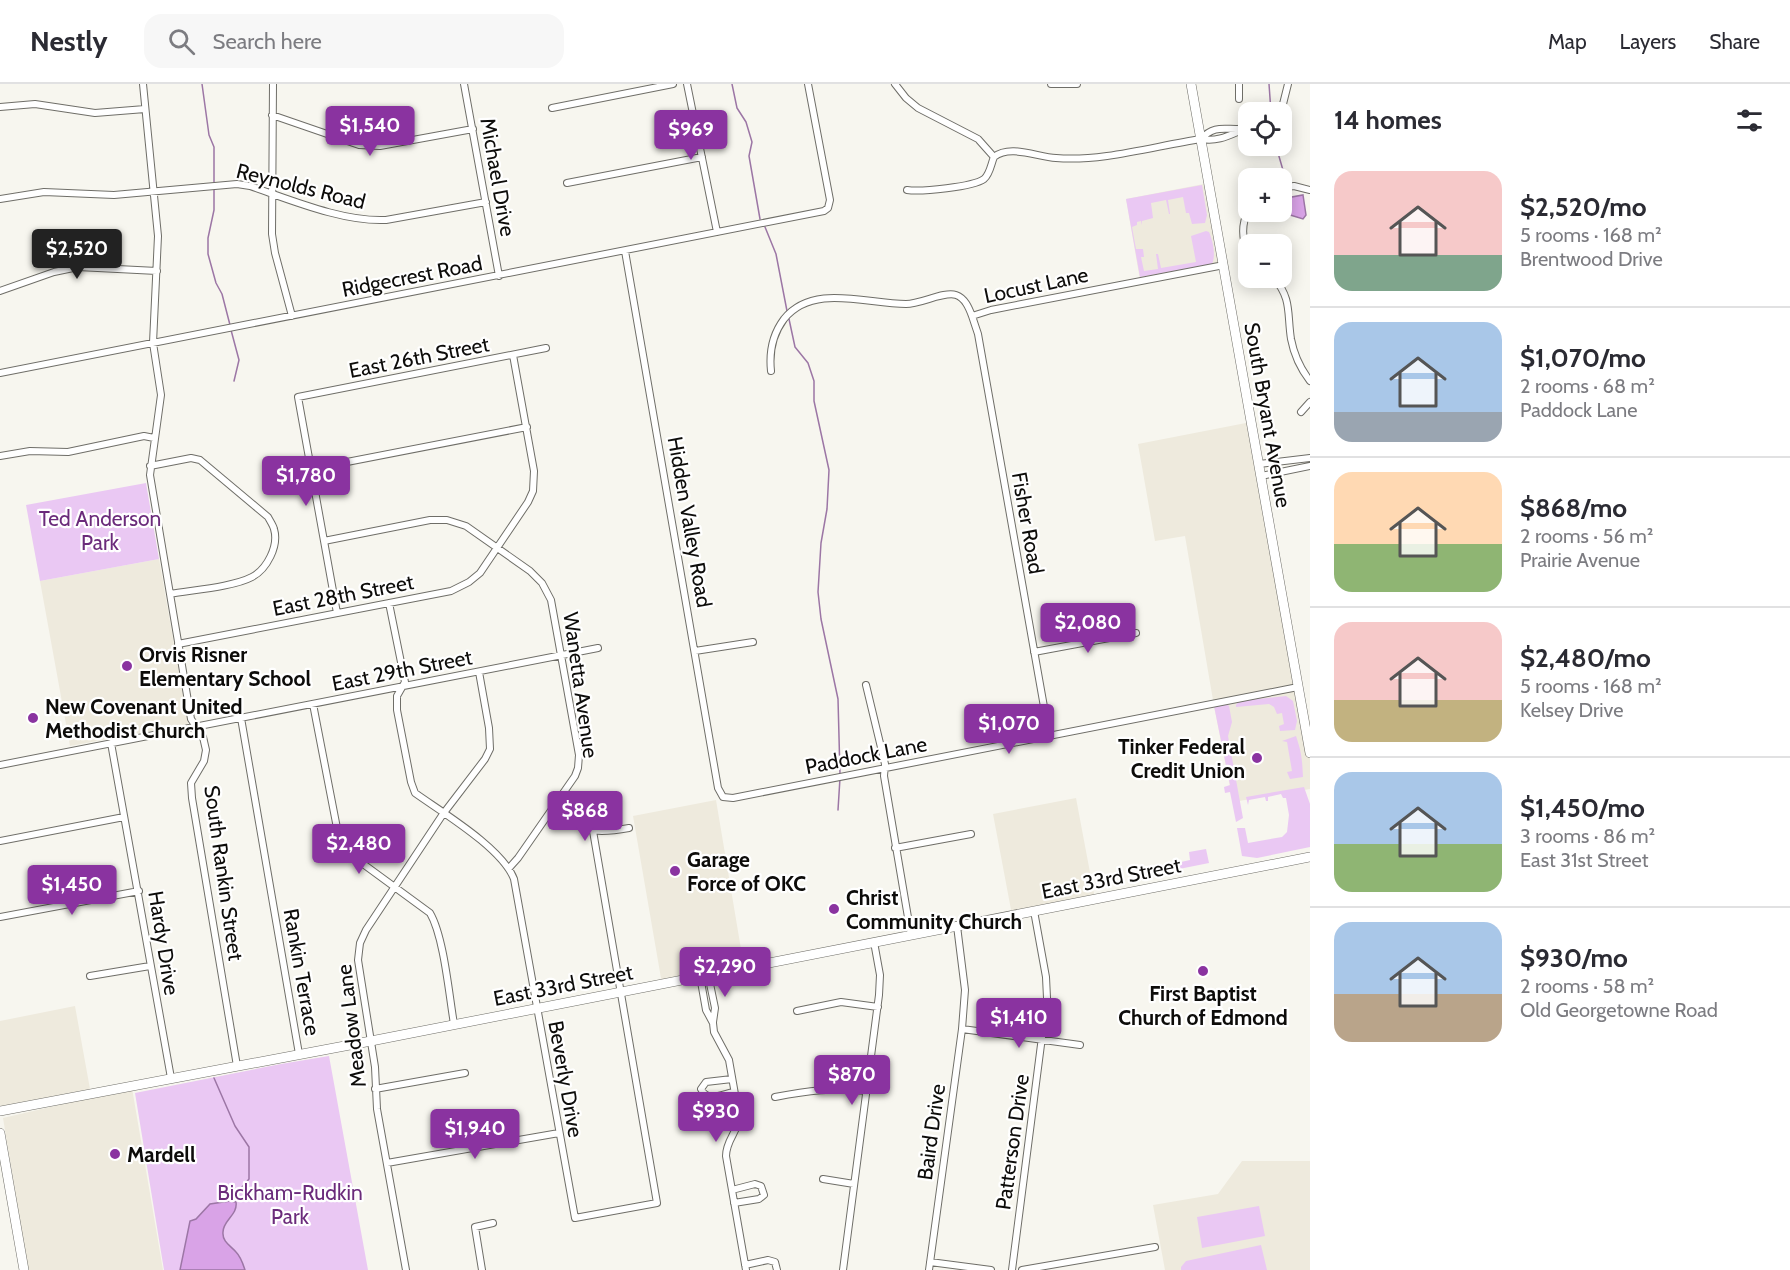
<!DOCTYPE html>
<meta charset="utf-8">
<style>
body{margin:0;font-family:Cabin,sans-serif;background:#f7f7f7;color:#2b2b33;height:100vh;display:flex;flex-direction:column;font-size:22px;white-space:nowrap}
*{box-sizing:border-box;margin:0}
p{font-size:20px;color:#7c7c81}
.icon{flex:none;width:33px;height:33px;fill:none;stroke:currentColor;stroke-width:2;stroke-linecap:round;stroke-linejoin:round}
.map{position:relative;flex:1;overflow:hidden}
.details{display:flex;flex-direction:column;background:#fff;width:480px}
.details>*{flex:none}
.fabs{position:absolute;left:1238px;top:18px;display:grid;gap:12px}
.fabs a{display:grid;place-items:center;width:54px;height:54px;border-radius:12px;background:#fff;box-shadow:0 3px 15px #0003;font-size:30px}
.price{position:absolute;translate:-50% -51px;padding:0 14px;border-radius:6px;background:#8a33a0;color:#fff;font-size:20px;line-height:39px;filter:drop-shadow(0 2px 3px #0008)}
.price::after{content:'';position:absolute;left:50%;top:36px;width:18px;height:14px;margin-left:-9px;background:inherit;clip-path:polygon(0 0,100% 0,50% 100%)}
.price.selected{background:#222;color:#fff}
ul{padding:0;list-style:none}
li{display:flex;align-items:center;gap:18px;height:150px;padding:0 24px}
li+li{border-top:2px solid #e1e1e2}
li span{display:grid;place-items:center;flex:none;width:168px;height:120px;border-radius:18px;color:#555}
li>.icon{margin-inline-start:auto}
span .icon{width:72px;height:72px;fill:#fffc;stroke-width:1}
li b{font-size:26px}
h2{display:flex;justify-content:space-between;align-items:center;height:72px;padding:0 24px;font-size:26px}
header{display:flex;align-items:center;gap:36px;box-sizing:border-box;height:84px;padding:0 30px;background:#fff;border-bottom:2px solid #e1e1e2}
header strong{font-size:28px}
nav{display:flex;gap:33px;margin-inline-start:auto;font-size:21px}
.search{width:420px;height:54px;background:#f7f7f7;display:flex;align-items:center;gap:15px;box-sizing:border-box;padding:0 21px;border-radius:18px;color:#7c7c81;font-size:22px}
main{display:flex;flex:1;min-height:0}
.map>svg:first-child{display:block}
.built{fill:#eeeadd}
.green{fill:#eac8f3}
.water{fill:#d9a3e7;stroke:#9c76a5;stroke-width:1.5}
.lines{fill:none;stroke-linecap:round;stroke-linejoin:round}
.stream{stroke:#9c76a5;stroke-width:1.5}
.street-casing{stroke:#6f6e68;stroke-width:8}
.secondary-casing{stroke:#6f6e68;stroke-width:10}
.street{stroke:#fff;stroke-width:6}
.secondary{stroke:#fff;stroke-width:9}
.poi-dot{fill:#8a33a0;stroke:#fff;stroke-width:2}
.labels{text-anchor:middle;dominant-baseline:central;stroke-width:4.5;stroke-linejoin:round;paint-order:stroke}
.street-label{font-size:21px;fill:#0d0c0a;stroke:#fff}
.park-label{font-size:21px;fill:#6b2b7b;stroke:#fff}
.poi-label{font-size:21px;font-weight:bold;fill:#0d0c0a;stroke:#fff;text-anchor:start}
</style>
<header>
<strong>Nestly</strong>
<div class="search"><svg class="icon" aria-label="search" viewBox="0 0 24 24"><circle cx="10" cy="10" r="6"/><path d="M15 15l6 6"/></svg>Search here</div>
<nav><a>Map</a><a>Layers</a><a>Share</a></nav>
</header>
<main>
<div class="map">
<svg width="1310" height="1186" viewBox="0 0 1310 1186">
<rect width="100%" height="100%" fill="#f7f6ef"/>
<path class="built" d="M1209,99l15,82 -84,15 -14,-81z
M1251,338l59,331v36l-77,13 -19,-96 -29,-170 -30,5 -17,-97z
M159,475l29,165 -118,22 -30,-165z
M1076,714l19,101 -83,16 -19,-101z
M716,716l28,167 -82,17 -29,-168z
M75,922l15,83 -90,19v-87z
M132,1004l31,182h-135l-25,-152z
M1242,1077h68v109h-145l-12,-65 65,-11z"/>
<path class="green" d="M1202,101l5,30 -2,8 -13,1 -3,-11h-3l-3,-16 -15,3 2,14h-1l-3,-14 -15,3 2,15 -11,3v4l-1,-4 -4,1v3l-5,2 4,22h7l1,8h-3l3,14 14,-2 -2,-15h2l3,14 35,-6 -5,-26 15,-5 3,1c4,9 7,24 3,32l-72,13 -14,-78z
M146,399l13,76 -119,22 -14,-76z
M1286,612l7,5 4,20 -2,9 -15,1 -1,-5 5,-2 -2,-11 -5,1 -3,-7 -5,-3 -33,3v-2l3,-4z
M1226,620l3,2 3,16 -4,14 15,82 -7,4 -6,-30 -5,1 -1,-6 6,-2 -16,-79z
M1296,652c6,18 6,23 7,41l-13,2 -3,-7 5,-1 -5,-29 -5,-1z
M1304,703l6,17v43l-53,11 -15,-2 -5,-28h8l3,15 34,-6 5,-5 2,-17 -3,-17h-3l-2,-4 -13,3v4h-2l-1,-4 -16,3 -1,5 -2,-8z
M1206,765l3,14 -35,7 -2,-6 18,-4 -1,-8z
M329,972l39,214h-204l-29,-177 146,-29z
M1259,1122l6,30 -63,12 -5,-31z
M1261,1161l6,25h-86v-3l5,-6z"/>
<path class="water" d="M1303,111l3,20 -3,4 -16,-5 -6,-6v-9z
M230,1117l6,1c2,13 -13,18 -13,30 -1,10 8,14 13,20 5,5 7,12 9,18h-65l10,-49 6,-2 14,-15z"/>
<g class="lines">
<path class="stream" d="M202,0l7,51 5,12v35
M732,0l5,24 9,14 6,20 -3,14 11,63
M1269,0l2,28
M1276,62l11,38
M214,103v23l-6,28v16l8,29 6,11 8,31
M1288,105l2,7
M765,143l11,27 11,57
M789,235l6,28 13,16 6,18v20l15,69 -2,39 -6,34 -3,49 3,27 17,80 2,75
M231,246l8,30 -5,21
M838,726l2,-32
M214,994l21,48 14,21v32l-19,22"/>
<defs>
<path id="street" d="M143,0l15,152 -5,107 8,52 -11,80 41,244 12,18 3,13 -2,11 -13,22 1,15 45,268
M273,0l-1,150 3,19 17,63
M464,0l35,192
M687,0l30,148
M895,0l11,14 12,10 60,31 16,18
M1051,0h26
M1239,0v15
M0,23l35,-3 60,9 50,-4
M552,24l121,-24
M1281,28l7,-28
M272,31l87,30 21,1 93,-17
M1201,55c15,-17 28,-7 47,-11
M567,99l135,-26
M1281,104l13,-2 16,4
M907,106c14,2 66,-3 77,-11 6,-5 7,-15 10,-22 16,-13 43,0 62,1 46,4 99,-12 145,-19 16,3 27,-3 41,-9
M0,115l44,-7 70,3 123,-11 13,2c41,14 93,36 136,34l100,-18
M1248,127c-7,14 -6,28 0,42
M625,167l93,537 5,9 10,1 565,-111
M1274,194c18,21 13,35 17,61 3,16 9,29 19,42
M0,207l54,-19 24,-5 79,4
M972,232l6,18 71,401
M771,287c-2,-19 1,-36 13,-52 29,-36 82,-15 122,-15 15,0 38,-13 50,-9 9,3 13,13 16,21l19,-6 233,-45
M0,289l824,-162 4,-3 2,-8 -22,-116
M1301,328l9,-10
M0,372l30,-5 38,1 76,-16 10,2
M1259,380l51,-6
M150,382l41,-8 9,2 68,57c2,4 5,8 6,12 5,17 -7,40 -22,48 -19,10 -60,13 -82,17
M311,385l216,-42
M1261,392l49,-10
M324,457l106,-21h17l19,6 64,45 12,12 9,17 28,155 -1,13 -3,8 -57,82 -9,10
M389,519l16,79 -8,14v14l14,72 4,11c28,20 87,55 99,86l61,339 82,-15 -64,-372
M337,529l-39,-216 248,-49
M178,560l273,-53 18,-9 11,-9 48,-71 5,-11 1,-20 -21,-116
M695,567l58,-9
M1034,568l102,-19
M866,601l19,79 -1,12 27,159
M313,620l24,124 4,13 14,17 75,55c14,24 19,82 24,111
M241,634l58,336
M111,659l60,335
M0,681l598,-117
M552,725c31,22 39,26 77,19
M0,757l124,-24
M895,764l76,-14
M0,833l139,-26
M708,890l7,34 -2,14
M90,892l60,-10
M700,892l6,34 7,13 1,9 15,28 10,57c-1,15 -13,23 -13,39l20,114
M797,927l44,-9 37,5
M962,945l118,16
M732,995l-26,3 -5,7c7,14 21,5 33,3
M375,1005l90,-16
M775,1013c31,-6 60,-10 92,-6
M387,1079l172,-30
M823,1095l31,5
M732,1106l23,-6 6,2 3,9 -5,4 -25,4
M930,1178l61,8
M745,1181l23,-5 7,2 2,8
M406,1186l-29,-161 -2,-42 -17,-107 2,-17 6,-13 77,-116 42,-55 5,-10 -1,-21 -10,-56
M482,1186l-7,-43 18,-4
M843,1186l36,-275 1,-20 -6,-33
M929,1186l33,-241 3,-39 -8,-64
M1012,1186l35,-272 -1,-21 -12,-66
M1022,1186l133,-23"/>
<path id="secondary" d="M1191,0l119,669
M0,1027l371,-70 939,-184
M0,1049l24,137"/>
</defs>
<use href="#street" class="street-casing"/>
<use href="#secondary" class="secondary-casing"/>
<use href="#street" class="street"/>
<use href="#secondary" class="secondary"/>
</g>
<g class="poi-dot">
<circle cx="127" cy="582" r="6"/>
<circle cx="33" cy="634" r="6"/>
<circle cx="1257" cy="674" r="6"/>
<circle cx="675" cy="787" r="6"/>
<circle cx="834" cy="825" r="6"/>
<circle cx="1203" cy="887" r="6"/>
<circle cx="115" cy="1070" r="6"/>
</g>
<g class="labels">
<g class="street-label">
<text transform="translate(498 93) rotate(80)">Michael Drive</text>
<text transform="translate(301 102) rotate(14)">Reynolds Road</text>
<text transform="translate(412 192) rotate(-11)">Ridgecrest Road</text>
<text transform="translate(1036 201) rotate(-12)">Locust Lane</text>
<text transform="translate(419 273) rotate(-11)">East 26th Street</text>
<text transform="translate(1268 331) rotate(80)">South Bryant Avenue</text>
<text transform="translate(690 438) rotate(80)">Hidden Valley Road</text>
<text transform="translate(1028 439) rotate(80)">Fisher Road</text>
<text transform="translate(343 511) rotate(-11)">East 28th Street</text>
<text transform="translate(402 586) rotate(-11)">East 29th Street</text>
<text transform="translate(581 601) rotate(82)">Wanetta Avenue</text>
<text transform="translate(866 671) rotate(-11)">Paddock Lane</text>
<text transform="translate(224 789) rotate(82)">South Rankin Street</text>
<text transform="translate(1111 794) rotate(-11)">East 33rd Street</text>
<text transform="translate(164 859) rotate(81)">Hardy Drive</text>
<text transform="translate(302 888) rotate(80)">Rankin Terrace</text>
<text transform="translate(563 901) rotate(-11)">East 33rd Street</text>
<text transform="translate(351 942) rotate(-97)">Meadow Lane</text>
<text transform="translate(566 995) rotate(80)">Beverly Drive</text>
<text transform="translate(931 1048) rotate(-82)">Baird Drive</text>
<text transform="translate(1012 1058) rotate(-82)">Patterson Drive</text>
</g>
<g class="park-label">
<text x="100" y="434">Ted Anderson<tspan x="100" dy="24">Park</tspan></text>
<text x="290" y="1108">Bickham-Rudkin<tspan x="290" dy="24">Park</tspan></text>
</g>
<g class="poi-label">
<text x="139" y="570">Orvis Risner<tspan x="139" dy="24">Elementary School</tspan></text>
<text x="45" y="622">New Covenant United<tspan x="45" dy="24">Methodist Church</tspan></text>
<text x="1245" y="662" text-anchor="end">Tinker Federal<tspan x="1245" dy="24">Credit Union</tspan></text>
<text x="687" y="775">Garage<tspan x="687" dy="24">Force of OKC</tspan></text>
<text x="846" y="813">Christ<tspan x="846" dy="24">Community Church</tspan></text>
<text x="1203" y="909" text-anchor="middle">First Baptist<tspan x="1203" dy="24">Church of Edmond</tspan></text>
<text x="127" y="1070">Mardell</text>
</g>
</g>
</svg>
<div class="fabs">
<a><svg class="icon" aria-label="locate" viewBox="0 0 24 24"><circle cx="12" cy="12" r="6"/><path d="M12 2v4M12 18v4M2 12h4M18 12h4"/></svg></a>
<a>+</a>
<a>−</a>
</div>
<b class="price" style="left:370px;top:73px">$1,540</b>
<b class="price" style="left:691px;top:77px">$969</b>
<b class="price selected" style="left:77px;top:196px">$2,520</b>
<b class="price" style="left:306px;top:423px">$1,780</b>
<b class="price" style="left:1088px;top:570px">$2,080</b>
<b class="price" style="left:1009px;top:671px">$1,070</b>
<b class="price" style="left:585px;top:758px">$868</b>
<b class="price" style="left:359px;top:791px">$2,480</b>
<b class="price" style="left:72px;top:832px">$1,450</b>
<b class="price" style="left:725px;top:914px">$2,290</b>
<b class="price" style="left:1019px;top:965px">$1,410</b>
<b class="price" style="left:852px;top:1022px">$870</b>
<b class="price" style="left:716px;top:1059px">$930</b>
<b class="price" style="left:475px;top:1076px">$1,940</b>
</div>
<section class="details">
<h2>14 homes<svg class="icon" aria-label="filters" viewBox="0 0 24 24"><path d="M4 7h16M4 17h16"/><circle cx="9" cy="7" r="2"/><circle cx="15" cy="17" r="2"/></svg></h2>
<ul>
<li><span style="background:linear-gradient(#f6c9c9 70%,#7fa58c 0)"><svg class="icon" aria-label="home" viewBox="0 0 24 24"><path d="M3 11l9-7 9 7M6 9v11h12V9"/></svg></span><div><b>$2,520/mo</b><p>5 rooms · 168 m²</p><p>Brentwood Drive</p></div></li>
<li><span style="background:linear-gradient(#a9c7e8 75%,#9aa5b1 0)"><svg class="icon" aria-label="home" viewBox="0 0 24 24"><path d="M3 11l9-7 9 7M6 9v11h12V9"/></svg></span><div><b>$1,070/mo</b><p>2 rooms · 68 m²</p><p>Paddock Lane</p></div></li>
<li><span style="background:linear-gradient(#ffd9b3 60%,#8fb573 0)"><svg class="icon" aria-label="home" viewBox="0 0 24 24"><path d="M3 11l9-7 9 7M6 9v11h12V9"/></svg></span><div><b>$868/mo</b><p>2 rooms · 56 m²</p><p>Prairie Avenue</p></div></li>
<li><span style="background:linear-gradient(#f6c9c9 65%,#c2b280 0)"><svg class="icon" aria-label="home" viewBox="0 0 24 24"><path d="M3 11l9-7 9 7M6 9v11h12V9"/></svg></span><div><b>$2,480/mo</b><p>5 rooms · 168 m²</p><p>Kelsey Drive</p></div></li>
<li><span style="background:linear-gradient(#a9c7e8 60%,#8fb573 0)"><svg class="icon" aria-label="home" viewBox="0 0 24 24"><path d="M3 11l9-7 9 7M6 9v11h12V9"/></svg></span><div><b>$1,450/mo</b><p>3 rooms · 86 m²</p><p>East 31st Street</p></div></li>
<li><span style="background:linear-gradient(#a9c7e8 60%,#b9a48a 0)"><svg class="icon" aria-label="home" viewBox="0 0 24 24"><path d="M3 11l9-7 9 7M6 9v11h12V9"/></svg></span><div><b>$930/mo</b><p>2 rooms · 58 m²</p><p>Old Georgetowne Road</p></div></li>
</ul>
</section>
</main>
